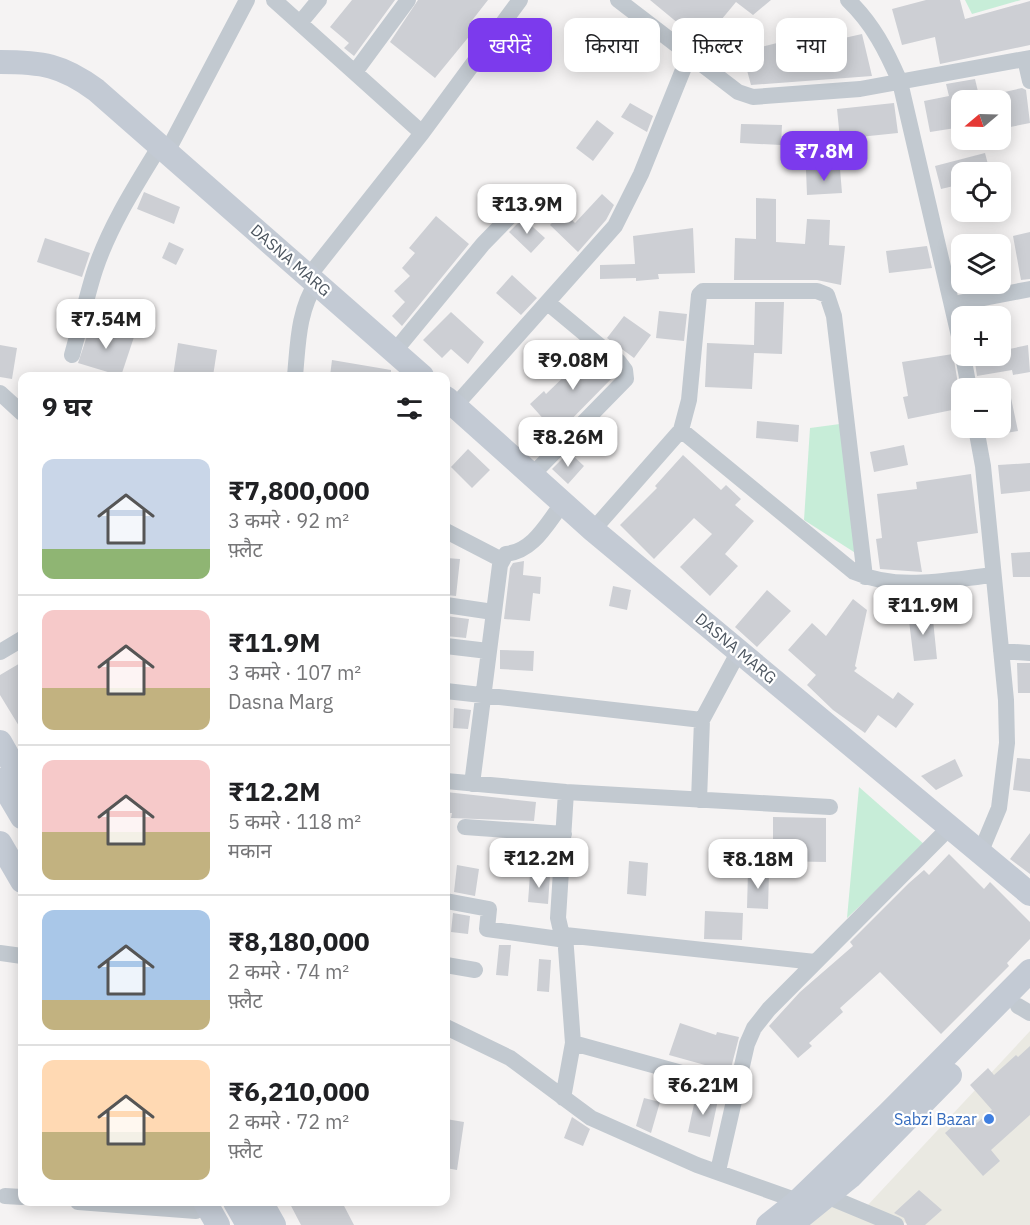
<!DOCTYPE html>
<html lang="hi">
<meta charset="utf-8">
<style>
body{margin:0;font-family:"IBM Plex Sans","Noto Sans Devanagari",sans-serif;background:#f2f2f2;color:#202124;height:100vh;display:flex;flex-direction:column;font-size:22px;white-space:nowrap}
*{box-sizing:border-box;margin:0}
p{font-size:20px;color:#757577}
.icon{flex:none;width:33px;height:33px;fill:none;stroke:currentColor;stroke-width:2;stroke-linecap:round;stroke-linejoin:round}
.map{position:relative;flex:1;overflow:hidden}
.panel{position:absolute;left:18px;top:372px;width:432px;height:834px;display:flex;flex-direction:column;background:#fff;border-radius:12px;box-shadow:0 3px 15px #0003}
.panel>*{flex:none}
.hud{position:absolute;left:468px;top:18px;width:471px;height:54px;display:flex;gap:12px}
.needle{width:39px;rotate:251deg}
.fabs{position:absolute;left:951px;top:90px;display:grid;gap:12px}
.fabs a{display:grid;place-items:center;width:60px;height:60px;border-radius:12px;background:#fff;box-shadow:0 3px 15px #0003;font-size:30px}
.price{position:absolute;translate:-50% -51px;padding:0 14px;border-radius:12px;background:#fff;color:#222;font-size:20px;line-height:39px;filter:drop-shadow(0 2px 3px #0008)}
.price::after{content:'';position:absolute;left:50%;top:36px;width:18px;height:14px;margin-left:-9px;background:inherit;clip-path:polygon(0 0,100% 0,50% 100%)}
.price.on{background:#7c3aed;color:#fff}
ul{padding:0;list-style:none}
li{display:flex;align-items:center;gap:18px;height:150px;padding:0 24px}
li+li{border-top:2px solid #e0e0e0}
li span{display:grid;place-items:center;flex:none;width:168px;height:120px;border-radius:12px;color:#555}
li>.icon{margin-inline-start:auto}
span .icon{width:72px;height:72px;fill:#fffc;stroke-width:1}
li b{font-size:26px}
h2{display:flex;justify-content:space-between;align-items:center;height:72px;padding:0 24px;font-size:26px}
.chip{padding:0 21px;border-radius:12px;background:#fff;box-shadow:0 3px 15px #0003;font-size:21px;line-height:54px}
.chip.on{background:#7c3aed;color:#fff}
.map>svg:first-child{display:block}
.commercial{fill:#eae9e2}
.green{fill:#c7edd8}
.building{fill:#cdcfd4}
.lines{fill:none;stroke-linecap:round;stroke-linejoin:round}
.street{stroke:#c2c9d0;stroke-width:16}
.secondary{stroke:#c3cad4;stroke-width:24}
.shop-dot{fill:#3f7fe0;stroke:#fff;stroke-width:2}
.labels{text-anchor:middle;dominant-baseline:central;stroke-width:4.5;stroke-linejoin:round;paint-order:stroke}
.street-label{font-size:16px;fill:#4c555f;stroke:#fff}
.shop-label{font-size:16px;fill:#366cbe;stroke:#fff;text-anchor:end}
</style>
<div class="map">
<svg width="1030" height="1225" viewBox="0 0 1030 1225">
<rect width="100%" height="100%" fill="#f5f3f3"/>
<path class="commercial" d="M1030,1031v194h-119l-45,-18z
M835,1204l45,21h-74z"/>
<path class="green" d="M965,0h56l-49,14z
M840,424l17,130 -53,-34 6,-92z
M859,787l66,58 -78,73z"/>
<path class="building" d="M352,0h43l-41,56 -10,-8 5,-5 -19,-16z
M418,0h70l-18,23 6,5 -41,50 -45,-36z
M650,0h121l-18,15 -17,-13 -34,41z
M926,0h34l5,19 65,-18v44l-90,19 -5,-27 -33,8 -10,-36z
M862,34l10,42 -121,9 -9,-33 35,-9 1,4 43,-8 1,4z
M975,79l5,21h-18v27l-32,5 -6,-31 25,-5 -3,-12z
M1022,88l4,2 4,33 -30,6v-36z
M630,103l23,13 -6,16 -26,-15z
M894,103l4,30 -58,6 -3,-30z
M597,120l17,13 -21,28 -17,-13z
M741,124l41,1 -1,20 -41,-2z
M985,153l5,19h-28v12l-21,5 -6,-23z
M840,169l2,24 -35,2 -1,-25z
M144,192l36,15 -6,17 -37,-15z
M602,194l12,11 -8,15 -28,32 -28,-27 13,-14 12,12z
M756,198l20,1v43l29,2 2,-25 23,1 -1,25 16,1 -4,39 -24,-5h-83l1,-42 21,1z
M436,216l33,28 -67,82 -10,-10 13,-14 -11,-11 16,-15 -8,-8 13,-15 -6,-5z
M523,218l22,20 -14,15 -22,-21z
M693,228l2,45 -37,1 1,5 -23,2v-3l-36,1v-14l35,-1 -2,-28z
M1030,232v47l-9,1 -8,-44z
M45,238l45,15 -8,24 -45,-15z
M169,242l15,7 -8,16 -14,-7z
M927,246l5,22 -43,5 -3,-22z
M512,275l25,23 -16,17 -25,-22z
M755,302h29l-2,52 -28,-1 -2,36 -47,-2 2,-44 47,2z
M659,311l28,3 -3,27 -28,-3z
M451,312l33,30 -16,22 -17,-15 -9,9 -19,-18z
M624,316l27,19 -17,23 -27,-20z
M91,324l43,13 -13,39 -43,-13z
M178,343l39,7 -4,26h-40z
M0,345l17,3 -5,31 -12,-2z
M1028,345l2,27 -17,3 -1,-5 -35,6 -3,-20h26v-5z
M586,348l29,27 -58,59 -27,-30 14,-13 2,3 29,-28 -4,-3z
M953,354l9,54 -54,11 -5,-22 5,-1 -6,-34z
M332,360l59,10v6h-61z
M1011,398l7,33 -18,3v-34z
M757,421l42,4 -1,17 -42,-4z
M904,445l4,20 -34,7 -4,-20z
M468,449l22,21 -18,18 -21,-21z
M569,452l15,14 -16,18 -16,-15z
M683,455l38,35 5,-5 15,14 -6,6 19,16 -29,33 13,12 -28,30 -30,-29 32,-33 -18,-16 -40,41 -34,-34 37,-37 -2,-2z
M1030,463v28l-29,3 -3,-29z
M971,474l7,59 -61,9 5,30 -42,-3 -4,-30 6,-1 -5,-44 40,-5 -1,-7z
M1030,552v25h-17l-2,-24z
M446,558l14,1 -4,37 -10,-1z
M524,561l-1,14 18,2 -1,17 -7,-1 -3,28 -26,-2 6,-51 3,-5z
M613,586l18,4 -4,20 -18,-4z
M767,590l24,21 -34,36 -22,-20z
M853,599l14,11 -12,56 2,2 -3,3 39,28 5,-7 16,12 -18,24 -18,-13 -13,18 -32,-23 -26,-25 9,-10 -28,-25 24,-27 14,13z
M932,610l5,49 -23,2 -6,-48z
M446,616l23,3 -3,19 -20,-2z
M500,650l34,1 -1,20 -33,-2z
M22,662v69l-22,-36v-20z
M1017,663h13v30h-12z
M454,708l17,2 -3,19 -15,-1z
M1017,758l13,1v33l-17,-2z
M955,759l8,17 -27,14 -15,-14z
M446,792l90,10 -2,19 -83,-3 1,-5h-6z
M773,817l53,1v44l-53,-1z
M1030,833v41l-20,-15z
M949,854l35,35 6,-7 40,40v17l-23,24 2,3 -68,68 -61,-62 -40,36 3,4 -34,31 3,3 -14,12 -29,-32 31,-34 53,-46 -3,-4 59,-59 15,-13 5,5z
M629,861l19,2 -2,33 -19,-2z
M457,865l22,4 -4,27 -21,-4z
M748,871l21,1 -1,37 -21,-1z
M530,874l20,1 -2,29 -20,-2z
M705,911l38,2 -1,27 -38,-1z
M453,913l17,3 -2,18 -17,-2z
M499,945h12l-3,31 -12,-1z
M539,959l12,1 -2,32 -12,-1z
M680,1023l36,12 1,-3 22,5 -9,35 -61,-17z
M1030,1046v69l-39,35 9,11 -17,15 -38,-43 17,-15 9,10 21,-18 -22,-25 18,-17 6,7 22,-20 2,2z
M696,1095l22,5 -8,37 -22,-5z
M644,1098l16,4 -9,31 -15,-7z
M572,1117l18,12 -7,17 -19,-8z
M446,1119l18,3 -7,48 -11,-2z
M919,1190l23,20 -17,15h-18l-3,-7 -10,-5z
M289,1202h53l12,23h-53z"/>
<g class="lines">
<path class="street" d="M274,0l148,133
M618,0l120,92 15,5 107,-8 170,-31
M848,0c25,24 38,50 52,82l62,267
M300,23l19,-23
M1025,59l5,22
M355,72l53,-72
M168,150l79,-150
M308,277l114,-144 98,-133
M953,304l77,-15
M394,352l89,-108 34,-35
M72,355c8,-28 14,-57 23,-85 15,-45 41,-85 66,-126
M963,356l6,32
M295,376c3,-32 3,-66 22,-94
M0,393l22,20
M455,406l160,-180 26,-52 48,-119
M976,428l7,38 23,234 1,43 -8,65 -18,43
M681,430l173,142c44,19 92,8 139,3
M532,475l94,-96 -1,-9 -6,-8 -71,-59
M593,530l88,-100 8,-30 10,-105 4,-4h114l10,4 7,21 31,261
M446,531l56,29
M446,605l47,7
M446,646l42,5
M1001,651l29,2
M0,652l22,-13
M446,691l256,29
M446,781l120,11 264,15
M472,784l28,-219 6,-11c28,-3 41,-31 57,-51
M566,792l-8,126 3,13 4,4 250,27
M699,800l3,-80 37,-69
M465,827l99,7
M446,901l43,8 -2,20 79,11
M0,953l22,3
M446,965l29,5
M1018,1006l12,7
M446,1027l64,31 81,60 106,47 101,36
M573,1043l163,45
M563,1098l10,-55 -8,-108
M718,1171l29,-127 7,-16 15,-19 182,-183
M5,1196l17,1
M829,1197l67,28
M78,1202l118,9"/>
<path class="secondary" d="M0,62c42,0 62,3 96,28l326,286
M446,398l147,132 437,364
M0,742l22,39
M0,780l22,37
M0,843l22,38
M205,1202l13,23
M235,1202l13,23
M261,1202l13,23
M792,1224l58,-47 100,-102
M768,1225l30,-24 91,-88 141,-142"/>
</g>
<circle class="shop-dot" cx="989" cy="1119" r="6"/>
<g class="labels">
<g class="street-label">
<text transform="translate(291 260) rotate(41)">DASNA MARG</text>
<text transform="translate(736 648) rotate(40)">DASNA MARG</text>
</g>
<g class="shop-label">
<text x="977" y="1119">Sabzi Bazar</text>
</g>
</g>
</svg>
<div class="fabs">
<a><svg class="needle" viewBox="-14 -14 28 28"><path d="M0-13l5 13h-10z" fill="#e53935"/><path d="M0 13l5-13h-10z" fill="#757577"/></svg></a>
<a><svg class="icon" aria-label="locate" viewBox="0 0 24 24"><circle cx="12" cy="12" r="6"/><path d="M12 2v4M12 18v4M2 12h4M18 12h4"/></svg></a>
<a><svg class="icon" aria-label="layers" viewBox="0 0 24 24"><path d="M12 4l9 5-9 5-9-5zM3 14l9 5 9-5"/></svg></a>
<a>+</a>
<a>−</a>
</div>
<b class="price on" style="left:824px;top:182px">₹7.8M</b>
<b class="price" style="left:527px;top:235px">₹13.9M</b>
<b class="price" style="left:106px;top:350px">₹7.54M</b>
<b class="price" style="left:573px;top:391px">₹9.08M</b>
<b class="price" style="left:568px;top:468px">₹8.26M</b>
<b class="price" style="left:923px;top:636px">₹11.9M</b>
<b class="price" style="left:539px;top:889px">₹12.2M</b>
<b class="price" style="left:758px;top:890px">₹8.18M</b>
<b class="price" style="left:703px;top:1116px">₹6.21M</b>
<div class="hud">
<a class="chip on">खरीदें</a>
<a class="chip">किराया</a>
<a class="chip">फ़िल्टर</a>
<a class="chip">नया</a>
</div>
<section class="panel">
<h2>9 घर<svg class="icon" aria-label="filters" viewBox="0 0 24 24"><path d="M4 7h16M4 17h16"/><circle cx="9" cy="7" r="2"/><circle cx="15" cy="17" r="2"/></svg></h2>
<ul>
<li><span style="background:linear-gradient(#c9d6e8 75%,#8fb573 0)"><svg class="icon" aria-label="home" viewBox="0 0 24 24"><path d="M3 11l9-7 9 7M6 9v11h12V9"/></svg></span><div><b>₹7,800,000</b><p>3 कमरे · 92 m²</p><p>फ़्लैट</p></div></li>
<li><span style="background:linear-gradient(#f6c9c9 65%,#c2b280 0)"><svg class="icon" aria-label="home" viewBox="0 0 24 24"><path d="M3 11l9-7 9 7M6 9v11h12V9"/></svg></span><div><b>₹11.9M</b><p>3 कमरे · 107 m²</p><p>Dasna Marg</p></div></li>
<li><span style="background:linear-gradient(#f6c9c9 60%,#c2b280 0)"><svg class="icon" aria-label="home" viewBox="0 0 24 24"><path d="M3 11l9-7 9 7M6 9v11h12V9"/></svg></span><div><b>₹12.2M</b><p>5 कमरे · 118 m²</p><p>मकान</p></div></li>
<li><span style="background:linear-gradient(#a9c7e8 75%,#c2b280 0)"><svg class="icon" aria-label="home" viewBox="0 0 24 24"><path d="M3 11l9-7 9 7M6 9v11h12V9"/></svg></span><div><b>₹8,180,000</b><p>2 कमरे · 74 m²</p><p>फ़्लैट</p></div></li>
<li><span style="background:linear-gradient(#ffd9b3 60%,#c2b280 0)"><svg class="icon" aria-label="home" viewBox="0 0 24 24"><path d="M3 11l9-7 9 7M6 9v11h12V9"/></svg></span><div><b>₹6,210,000</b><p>2 कमरे · 72 m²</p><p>फ़्लैट</p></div></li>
</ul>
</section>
</div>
